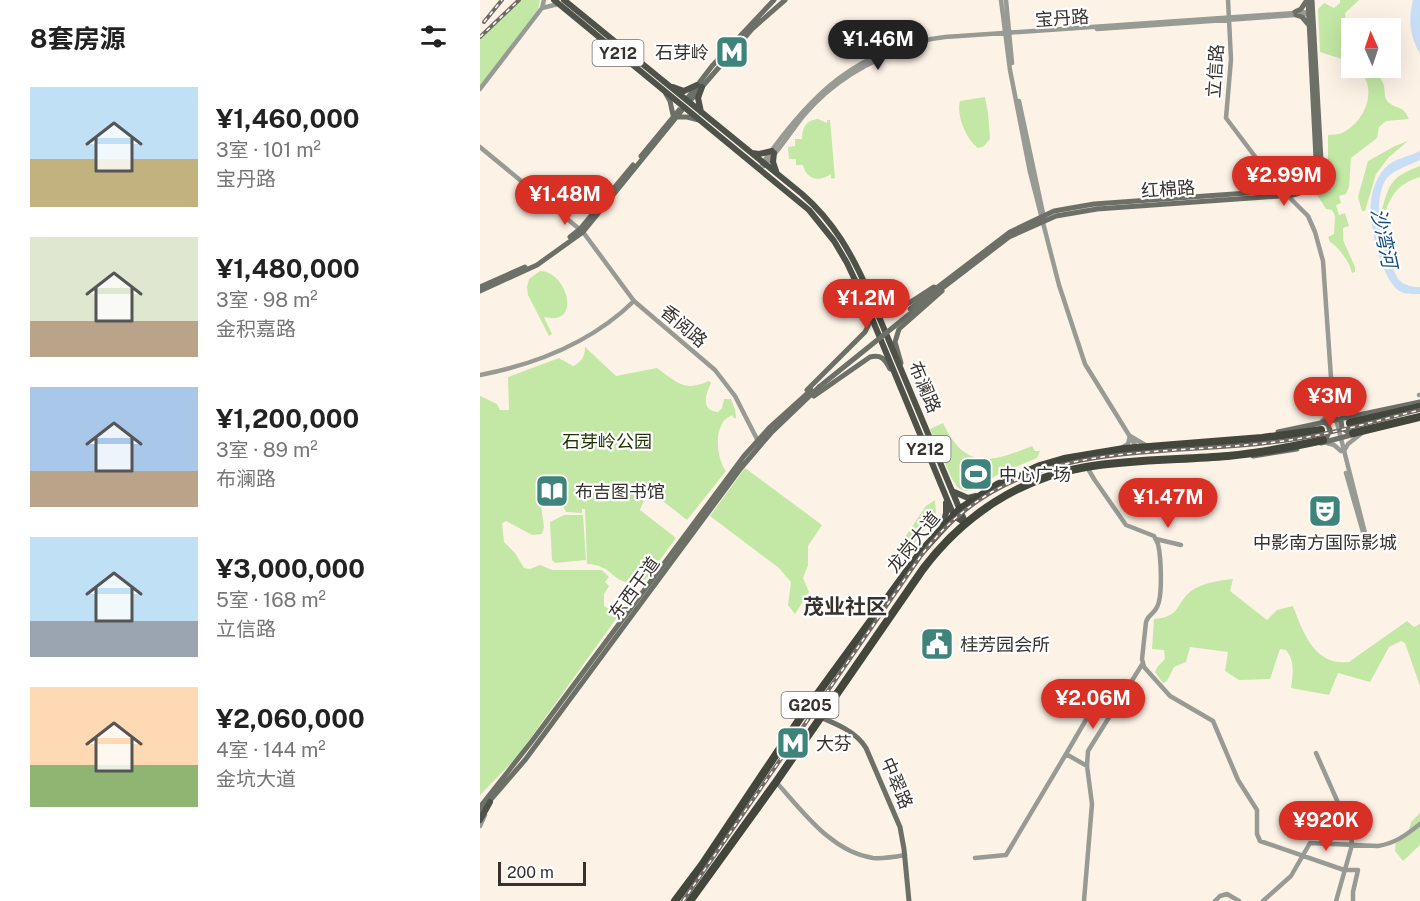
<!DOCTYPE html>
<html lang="zh">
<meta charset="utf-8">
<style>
body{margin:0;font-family:"Public Sans","Noto Sans SC",sans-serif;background:#f2f2f2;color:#222;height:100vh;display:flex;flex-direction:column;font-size:22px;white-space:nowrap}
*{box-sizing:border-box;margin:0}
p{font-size:20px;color:#767676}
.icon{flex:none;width:33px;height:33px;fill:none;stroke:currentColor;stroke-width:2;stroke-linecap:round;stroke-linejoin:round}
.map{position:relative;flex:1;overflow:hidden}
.sheet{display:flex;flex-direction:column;background:#fff;width:480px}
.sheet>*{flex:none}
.needle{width:39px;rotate:357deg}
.fabs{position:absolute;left:861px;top:18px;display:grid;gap:12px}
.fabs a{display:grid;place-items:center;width:60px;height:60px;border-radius:0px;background:#fff;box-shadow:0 6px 24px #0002;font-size:30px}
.scale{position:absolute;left:18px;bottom:15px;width:88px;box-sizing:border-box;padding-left:6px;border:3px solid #37322e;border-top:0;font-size:16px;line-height:21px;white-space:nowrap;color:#37322e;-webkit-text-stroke:4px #fff;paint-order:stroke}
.price{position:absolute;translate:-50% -51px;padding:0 14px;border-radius:21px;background:#d93025;color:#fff;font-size:20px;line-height:39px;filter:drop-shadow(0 2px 3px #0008)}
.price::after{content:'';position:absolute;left:50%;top:36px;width:18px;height:14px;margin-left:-9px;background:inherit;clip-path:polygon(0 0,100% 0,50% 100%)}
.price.active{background:#222;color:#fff}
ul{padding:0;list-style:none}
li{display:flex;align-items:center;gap:18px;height:150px;padding:0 30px}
li span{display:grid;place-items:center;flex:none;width:168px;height:120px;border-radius:0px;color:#555}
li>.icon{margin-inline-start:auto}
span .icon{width:72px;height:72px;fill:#fffc;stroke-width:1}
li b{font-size:26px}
h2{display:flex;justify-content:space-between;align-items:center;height:72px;padding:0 30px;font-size:26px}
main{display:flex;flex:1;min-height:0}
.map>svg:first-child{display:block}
.green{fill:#c3e8a5}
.water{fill:#c8ddf6}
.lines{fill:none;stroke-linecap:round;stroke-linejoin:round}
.tertiary{stroke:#989a94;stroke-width:4.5}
.secondary{stroke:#6c7067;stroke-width:5}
.primary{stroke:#4e5248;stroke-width:6}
.trunk{stroke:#42463b;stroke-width:8}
.rail-casing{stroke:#716a64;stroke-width:4}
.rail{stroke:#fff;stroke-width:1.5;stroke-dasharray:4.5;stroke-linecap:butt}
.secondary-bridge{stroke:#6c7067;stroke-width:5}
.labels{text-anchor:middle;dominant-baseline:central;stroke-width:4.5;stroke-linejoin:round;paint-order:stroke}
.shield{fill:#fff;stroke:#73706d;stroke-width:1.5}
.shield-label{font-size:16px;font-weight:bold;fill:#37322e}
.street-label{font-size:18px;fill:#37322e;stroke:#fff}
.poi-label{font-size:18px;fill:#37322e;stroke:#fff;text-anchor:start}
.park-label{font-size:18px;fill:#203704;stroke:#fff}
.water-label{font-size:20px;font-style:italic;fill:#154d82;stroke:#fff}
.quarter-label{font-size:21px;font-weight:bold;fill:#37322e;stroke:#fff}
</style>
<main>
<section class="sheet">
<h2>8套房源<svg class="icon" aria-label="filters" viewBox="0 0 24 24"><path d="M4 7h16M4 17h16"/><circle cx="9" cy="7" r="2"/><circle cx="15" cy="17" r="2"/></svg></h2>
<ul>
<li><span style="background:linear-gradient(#bfe0f5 60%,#c2b280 0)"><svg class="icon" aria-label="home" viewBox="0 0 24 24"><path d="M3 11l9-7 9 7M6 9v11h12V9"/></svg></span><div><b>¥1,460,000</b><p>3室 · 101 m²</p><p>宝丹路</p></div></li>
<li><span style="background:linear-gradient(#dfe7d0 70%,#b9a48a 0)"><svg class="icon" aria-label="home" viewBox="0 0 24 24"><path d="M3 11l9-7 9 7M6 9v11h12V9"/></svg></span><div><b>¥1,480,000</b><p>3室 · 98 m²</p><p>金积嘉路</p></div></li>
<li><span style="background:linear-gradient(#a9c7e8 70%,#b9a48a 0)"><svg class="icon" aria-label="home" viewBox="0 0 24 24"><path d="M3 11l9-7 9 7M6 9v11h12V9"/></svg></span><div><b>¥1,200,000</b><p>3室 · 89 m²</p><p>布澜路</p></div></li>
<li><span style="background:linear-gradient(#bfe0f5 70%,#9aa5b1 0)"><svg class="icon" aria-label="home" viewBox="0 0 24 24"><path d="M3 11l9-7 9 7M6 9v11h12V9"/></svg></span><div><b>¥3,000,000</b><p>5室 · 168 m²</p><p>立信路</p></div></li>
<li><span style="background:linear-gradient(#ffd9b3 65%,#8fb573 0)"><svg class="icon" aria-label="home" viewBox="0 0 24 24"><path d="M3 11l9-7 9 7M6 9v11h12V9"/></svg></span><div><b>¥2,060,000</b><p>4室 · 144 m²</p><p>金坑大道</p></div></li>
</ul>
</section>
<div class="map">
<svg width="940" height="901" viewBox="0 0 940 901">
<rect width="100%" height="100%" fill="#fdf2e6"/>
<path class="green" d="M40,0h20l-2,10 -58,76v-47z
M860,0h19l-14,13 3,28 3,3v18l-31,-10 -2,-43 6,-6 10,5 6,-5z
M876,68h16c3,4 9,10 11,15 3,6 0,14 5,19 9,8 15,2 21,17l-23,2 -7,6 -2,11 -26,20 -2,29 -3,7 -7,2 2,7 -5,2 3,10 6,-2 4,13 -6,2v12l12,27v5l-3,1c-2,-10 -14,-27 -22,-31l-2,-5 6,-3 1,-18 -3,-6 -6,-1 -10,-16 9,-17 3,-11v-30c4,-1 10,0 14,-2 24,-11 38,-48 14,-65z
M505,97l3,16 2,26 -7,8 -5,1c-12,-9 -22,-33 -18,-47z
M338,119l9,4v-3h3l5,58 -4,1v-5c-12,9 -25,5 -28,-9h-7v-6h-7l-1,-12 7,-1v-7h7c0,-11 4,-19 16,-20z
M928,141l-19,16 -13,17 -11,37h-3l-4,-14 10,-36 27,-15z
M940,166v11c-19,6 -27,14 -34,33l-4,-1c8,-28 10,-32 38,-43z
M60,271c27,0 43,56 4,46l8,17 -3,2 -21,-41 -1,-8 2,-8z
M105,347l31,29 41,-8c21,15 27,24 52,13l2,2c-5,10 -11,28 7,29l4,-4 2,-9h7l4,10 1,9h-2l-2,-3c-5,3 -9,5 -11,11 -6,11 -3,35 5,45l-39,49 -32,-25 -9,-1 -6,16 36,28 -30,41c-5,1 -13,4 -19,3 -15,-2 -16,-17 -40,-18l-2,-55h-3v4l-16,-1 -7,-14 2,-9 -3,-4 -15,1 -4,5 5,36 -2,7 -10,1 -26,-14 -4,2 2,19 11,11 9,15 6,1 10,-4 12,5h50l7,7 -4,5 4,4 -5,8v12l12,7 11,-16 4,1 -114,159 -37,38v-399l17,8 3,6h9l-1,-33 51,-19 14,8c9,-4 12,-10 12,-19z
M463,423c22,47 48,40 89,23l3,5h5l-3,7 -36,15 -29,17 -7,1 -7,-3 -6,-9 -22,-50z
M265,468l77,57 -14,21v19l-5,13 6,14 -14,22 -7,-9 3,-23 -12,-14 -69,-52z
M455,500l1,13 -26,36 -9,-6 25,-37z
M84,515h19l3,45 -31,3 -3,-3 -2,-38z
M753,579l-3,12 37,29 10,-10 16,-4c10,26 21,60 56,56l58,-41 7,6 6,-3v62l-15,-43 -4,-2 -12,6 -19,35 -32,-9 -9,22 -38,-7c2,-14 4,-27 -5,-38l-6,-1 -10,30 -31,1 -14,-9 3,-19 -38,-5 -4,15 -12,5 -7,14 -4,2 -8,-11 3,-6 7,-7 -1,-9 -12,-1 2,-30c27,-2 21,-15 37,-28 11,-8 29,-11 42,-12z
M940,813v32l-17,16 -8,-10 1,-12 13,-9 2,-8z"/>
<path class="water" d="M933,0h7v54c-10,-18 -12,-35 -7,-54z
M940,151v9c-10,5 -25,9 -33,18 -6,7 -8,21 -8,31 -1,12 12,62 20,71 6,6 13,7 21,7v7c-6,0 -14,0 -19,-2 -20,-10 -33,-71 -30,-91 1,-12 7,-26 15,-34 9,-9 23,-10 34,-16z"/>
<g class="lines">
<path class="tertiary" d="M521,0l9,70 20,102 29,113 26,79 52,84
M526,0l6,63
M748,0l3,59 -5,59 49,65 33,33 7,16 8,29 10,146 34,134
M62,8l16,-4
M617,29l213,-15
M0,89l62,-81 2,-8
M539,101l25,117
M0,147l103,85 51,69 81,69 20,26 24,47
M282,164c48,-69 96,-117 183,-127l365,-25
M284,166c15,-15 27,-35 40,-51 29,-34 67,-56 109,-69
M0,375c57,-11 112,-33 154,-74
M939,395h1
M842,421l5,-4 4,-11
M847,443l7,2 7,6
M643,447l5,-3 2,-8 17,10
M864,451l4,-7 14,-11
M607,467l7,12 32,46 28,11 4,8c3,13 5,52 -1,63 -3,7 -9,8 -11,15l-4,37 2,8 26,29 43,25 25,59 19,30v24l3,7 84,29h14l-5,22v9
M866,473l19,66
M676,539l25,6
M836,753l35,79 1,13 -16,56
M586,754l35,-60 17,8
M296,782c26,28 55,70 97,76 10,1 21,-1 32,-3
M0,826l5,-11
M495,858l31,-3 60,-101 21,12
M604,901l8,-97 -5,-38 1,-15 55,-88
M735,901l5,-5 7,-2 12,7
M783,901l28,-25 19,-33 68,3c18,-3 28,-11 42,-22"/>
<path class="secondary" d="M815,12l6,-3 6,-9
M816,15l6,2 6,7
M186,94l4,7 3,14
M206,100l26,-34 62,-66
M209,102l63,-73 33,-29
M197,117h10l12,3
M161,156l38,-46
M90,237l10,-8 53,-64
M0,287l45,-20
M0,291l57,-26 46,-33 100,-123
M450,293l80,-61 44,-21 40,-7 194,-14c18,-2 27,-12 28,-31l-8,-159
M392,296c4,4 7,12 13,14 13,4 38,-17 49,-23
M452,296l77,-59 47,-21 41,-7 196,-14c20,-4 27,-16 28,-35l-9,-160
M421,363l-6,-21 4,-13 43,-38
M327,390l58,-58 4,-8 -3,-14
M334,396l56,-39c11,-3 15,2 20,12
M865,417l-4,3 1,8 10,7
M844,422l4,3 2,5 -5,11
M798,432l142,-30
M841,443l34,-9
M773,456l44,-7
M325,711c21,9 49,17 61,37l34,79 4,22 5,52
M0,807l52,-66 212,-285 26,-29 41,-37
M0,812l45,-52 216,-292 30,-35 48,-46"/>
<path class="primary" d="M74,0l255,210 25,31 13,22 16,34 91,219 11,7
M84,0l238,194c32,28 50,60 67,99l96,229
M193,87l11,4 13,-6
M221,112l-3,-14 4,-11
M272,153l7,1 13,-3
M294,153l-1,9 3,9
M472,491l16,7 8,-2
M463,526l3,-13v-10
M0,820l10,-18"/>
<path class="trunk" d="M870,423l70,-16
M873,433l67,-16
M195,901l27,-36 103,-154 116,-159 39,-43 37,-24 43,-19 24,-7 60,-10 138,-11 59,-8
M210,901l86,-119 147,-213c40,-53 96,-91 163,-102 47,-8 95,-7 142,-11 32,-3 63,-9 95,-16"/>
<defs>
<path id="rail" d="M4,22l18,-22
M0,37l39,-37
M203,901l237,-344c91,-123 230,-98 363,-116 46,-6 92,-20 137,-31"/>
</defs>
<use href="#rail" class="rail-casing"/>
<use href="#rail" class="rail"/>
<path class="secondary-bridge" d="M430,309l20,-16
M339,387l113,-91"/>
</g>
<defs>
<symbol id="metro-square" viewBox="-11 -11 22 22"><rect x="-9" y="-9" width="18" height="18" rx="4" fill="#3f847a" stroke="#fff"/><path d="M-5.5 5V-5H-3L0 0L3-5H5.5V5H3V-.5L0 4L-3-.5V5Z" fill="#fff"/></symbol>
<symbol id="stadium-square" viewBox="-11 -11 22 22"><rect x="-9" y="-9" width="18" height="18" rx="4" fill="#3f847a" stroke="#fff"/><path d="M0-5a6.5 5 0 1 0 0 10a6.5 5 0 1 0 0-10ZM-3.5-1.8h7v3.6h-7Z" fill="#fff"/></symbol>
<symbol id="library-square" viewBox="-11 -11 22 22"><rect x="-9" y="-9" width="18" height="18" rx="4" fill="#3f847a" stroke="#fff"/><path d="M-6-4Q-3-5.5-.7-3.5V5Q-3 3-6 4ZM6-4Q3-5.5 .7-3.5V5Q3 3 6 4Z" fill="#fff"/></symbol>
<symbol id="theatre-square" viewBox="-11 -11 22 22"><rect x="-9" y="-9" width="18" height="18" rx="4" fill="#3f847a" stroke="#fff"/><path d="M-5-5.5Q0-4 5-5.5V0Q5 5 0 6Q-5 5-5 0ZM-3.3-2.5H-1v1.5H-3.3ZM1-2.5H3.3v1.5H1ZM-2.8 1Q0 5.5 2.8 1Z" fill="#fff"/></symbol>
<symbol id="civic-square" viewBox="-11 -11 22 22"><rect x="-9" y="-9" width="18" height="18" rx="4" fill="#3f847a" stroke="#fff"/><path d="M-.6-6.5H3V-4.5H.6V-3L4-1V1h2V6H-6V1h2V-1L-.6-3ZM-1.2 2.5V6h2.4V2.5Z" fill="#fff"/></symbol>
</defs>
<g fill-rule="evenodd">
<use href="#metro-square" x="233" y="33" width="38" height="38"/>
<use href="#stadium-square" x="477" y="455" width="38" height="38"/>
<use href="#library-square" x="53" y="472" width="38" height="38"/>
<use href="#theatre-square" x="826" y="492" width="38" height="38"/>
<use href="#civic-square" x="438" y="625" width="38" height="38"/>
<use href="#metro-square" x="294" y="724" width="38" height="38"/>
</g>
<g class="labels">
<g class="shield">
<rect x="112.5" y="40" width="51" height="26" rx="4.5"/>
<rect x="419.5" y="436" width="51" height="26" rx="4.5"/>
<rect x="301.5" y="692" width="57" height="26" rx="4.5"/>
</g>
<g class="shield-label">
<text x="138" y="53">Y212</text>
<text x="445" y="449">Y212</text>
<text x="330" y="705">G205</text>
</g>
<g class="street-label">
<text transform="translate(582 18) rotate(-4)">宝丹路</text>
<text transform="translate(735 71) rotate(-86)">立信路</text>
<text transform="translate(688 189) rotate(-4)">红棉路</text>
<text transform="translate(204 326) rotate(40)">香阅路</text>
<text transform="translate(445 387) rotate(67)">布澜路</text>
<text transform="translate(433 542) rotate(-51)">龙岗大道</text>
<text transform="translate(154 588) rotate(-54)">东西干道</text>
<text transform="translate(417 783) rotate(67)">中翠路</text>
</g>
<g class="poi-label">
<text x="229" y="52" text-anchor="end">石芽岭</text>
<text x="519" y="474">中心广场</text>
<text x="95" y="491">布吉图书馆</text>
<text x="845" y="542" text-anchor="middle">中影南方国际影城</text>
<text x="480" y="644">桂芳园会所</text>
<text x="336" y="743">大芬</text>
</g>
<g class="park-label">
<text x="127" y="441">石芽岭公园</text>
</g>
<g class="water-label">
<text transform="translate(904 238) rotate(78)">沙湾河</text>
</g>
<g class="quarter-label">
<text x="365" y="606">茂业社区</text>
</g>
</g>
</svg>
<div class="fabs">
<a><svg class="needle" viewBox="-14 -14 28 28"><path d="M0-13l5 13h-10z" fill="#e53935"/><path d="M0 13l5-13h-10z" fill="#767676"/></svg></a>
</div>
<div class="scale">200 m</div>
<b class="price active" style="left:398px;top:71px">¥1.46M</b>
<b class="price" style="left:804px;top:207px">¥2.99M</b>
<b class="price" style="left:85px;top:226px">¥1.48M</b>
<b class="price" style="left:386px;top:330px">¥1.2M</b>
<b class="price" style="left:850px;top:428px">¥3M</b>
<b class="price" style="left:688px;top:529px">¥1.47M</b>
<b class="price" style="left:613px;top:730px">¥2.06M</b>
<b class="price" style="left:846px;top:852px">¥920K</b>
</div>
</main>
